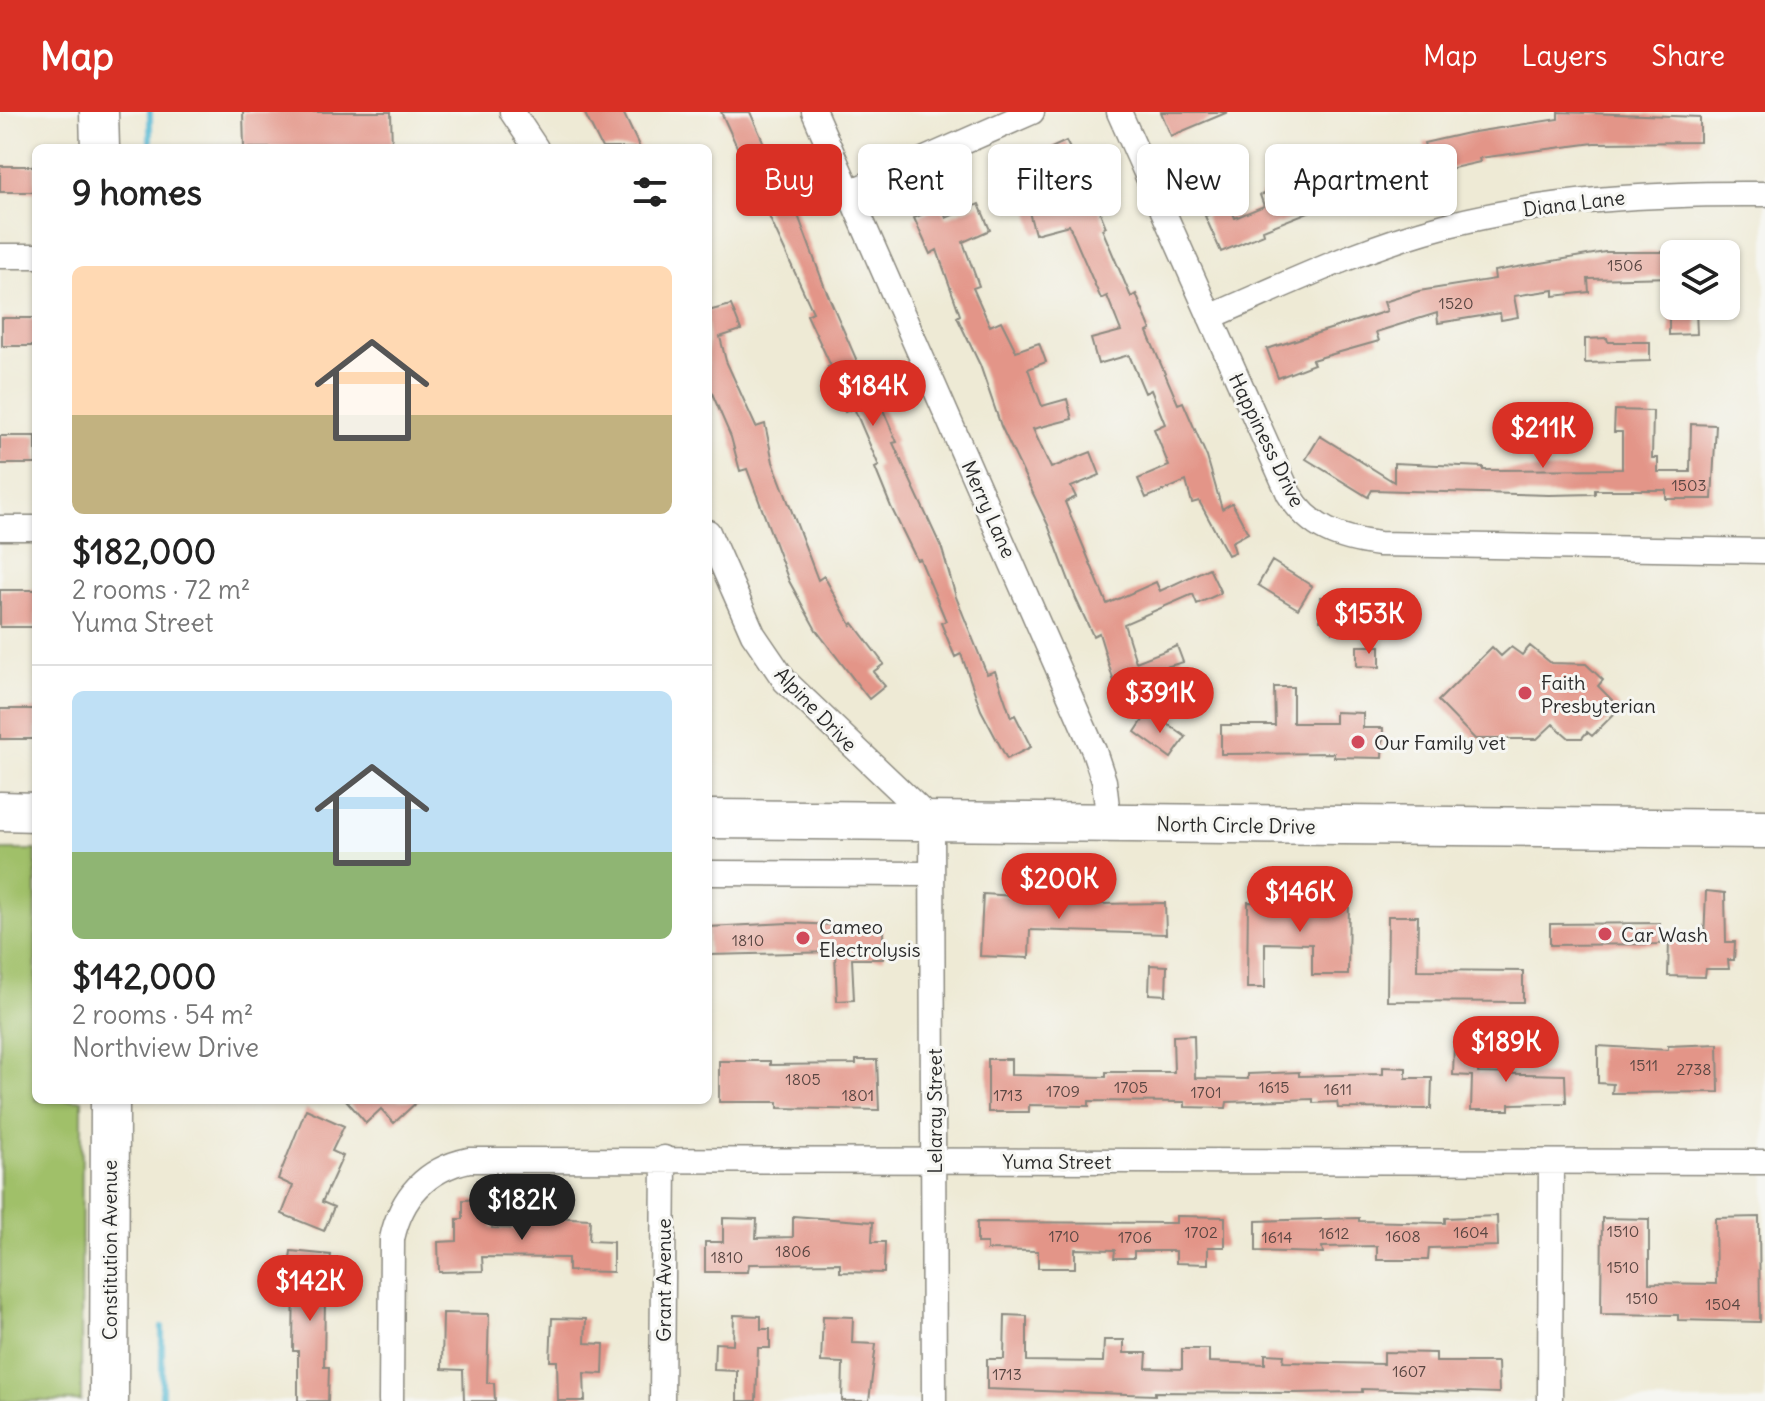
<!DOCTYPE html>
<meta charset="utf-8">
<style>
body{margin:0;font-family:Delius,sans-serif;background:#f2f2f2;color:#222;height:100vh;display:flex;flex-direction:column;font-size:30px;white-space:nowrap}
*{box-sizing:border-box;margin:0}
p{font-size:26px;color:#767676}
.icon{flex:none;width:44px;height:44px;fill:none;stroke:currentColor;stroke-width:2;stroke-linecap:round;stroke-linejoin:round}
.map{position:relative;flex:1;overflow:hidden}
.side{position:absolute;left:32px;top:32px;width:680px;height:960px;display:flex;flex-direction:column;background:#fff;border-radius:12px;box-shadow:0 2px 6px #0004}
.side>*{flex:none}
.banner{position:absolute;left:736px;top:32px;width:760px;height:72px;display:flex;gap:16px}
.buttons{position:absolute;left:1660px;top:128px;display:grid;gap:16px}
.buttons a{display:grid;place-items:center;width:80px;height:80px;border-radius:12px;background:#fff;box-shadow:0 2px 6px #0004;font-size:40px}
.price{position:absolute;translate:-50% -68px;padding:0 18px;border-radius:28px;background:#d93025;color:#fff;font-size:26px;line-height:52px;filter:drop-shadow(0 2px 4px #0008)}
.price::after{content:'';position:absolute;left:50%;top:48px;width:24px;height:18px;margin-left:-12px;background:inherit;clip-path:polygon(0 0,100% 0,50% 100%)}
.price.selected{background:#222;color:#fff}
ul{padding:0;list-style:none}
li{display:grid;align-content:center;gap:16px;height:424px;padding:0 40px}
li+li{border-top:2px solid #e0e0e0}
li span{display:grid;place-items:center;height:248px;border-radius:12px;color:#555}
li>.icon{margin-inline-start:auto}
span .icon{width:144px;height:144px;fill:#fffc;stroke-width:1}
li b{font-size:34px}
h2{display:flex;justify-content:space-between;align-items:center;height:96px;padding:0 40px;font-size:34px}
.chip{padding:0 28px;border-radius:12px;background:#fff;box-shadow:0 2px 6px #0004;font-size:28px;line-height:72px}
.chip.selected{background:#d93025;color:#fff}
header{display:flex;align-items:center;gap:48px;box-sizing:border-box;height:112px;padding:0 40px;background:#d93025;color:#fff}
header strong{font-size:38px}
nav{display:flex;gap:44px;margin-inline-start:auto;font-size:28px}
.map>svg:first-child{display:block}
.green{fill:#a0c069;stroke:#66764a;stroke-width:2}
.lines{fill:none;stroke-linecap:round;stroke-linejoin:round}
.stream{stroke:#54b9d3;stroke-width:6}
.building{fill:#e39588}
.street-casing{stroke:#8c8a80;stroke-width:27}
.primary-casing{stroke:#8c8a80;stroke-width:41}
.street{stroke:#fff;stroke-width:24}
.primary{stroke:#fff;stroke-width:38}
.poi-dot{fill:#d1495b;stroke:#f6f6f2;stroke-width:3}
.labels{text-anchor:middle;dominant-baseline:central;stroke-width:6;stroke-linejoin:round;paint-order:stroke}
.number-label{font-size:16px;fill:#594642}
.street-label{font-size:20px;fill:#2b2b2b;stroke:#f6f6f2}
.poi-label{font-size:20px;fill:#2b2b2b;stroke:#f6f6f2;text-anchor:start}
</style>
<header>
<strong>Map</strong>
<nav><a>Map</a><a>Layers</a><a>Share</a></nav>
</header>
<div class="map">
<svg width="1765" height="1289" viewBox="0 0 1765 1289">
<rect width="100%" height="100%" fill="#f6f6f2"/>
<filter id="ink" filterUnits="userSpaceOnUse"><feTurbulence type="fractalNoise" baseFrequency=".0125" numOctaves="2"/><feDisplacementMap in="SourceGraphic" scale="16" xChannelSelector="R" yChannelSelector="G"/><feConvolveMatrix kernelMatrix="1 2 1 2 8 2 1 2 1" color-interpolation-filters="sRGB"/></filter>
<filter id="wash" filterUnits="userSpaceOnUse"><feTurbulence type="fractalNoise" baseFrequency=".006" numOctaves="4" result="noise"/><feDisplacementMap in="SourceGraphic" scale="32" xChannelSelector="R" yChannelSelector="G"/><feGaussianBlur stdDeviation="1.8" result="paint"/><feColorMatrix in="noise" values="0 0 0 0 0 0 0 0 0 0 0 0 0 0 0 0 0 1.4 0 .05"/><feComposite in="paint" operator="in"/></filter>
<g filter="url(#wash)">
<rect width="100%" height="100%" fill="#eeead5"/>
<path class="green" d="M0,738h36v250h46l-1,301h-81z"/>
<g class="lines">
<path class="stream" d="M150,36v-36
M162,1215v74"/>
</g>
<g id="blocks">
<path class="building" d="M243,0h148l1,36h-148z
M584,0h39l17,36h-38z
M721,0h29l39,88 3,-1 33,89 52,119 4,-2 16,37 -4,1 49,106 14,48 31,77 8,-3 16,46 4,-2 16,32 -24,12 -26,-49 -20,-56 -6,3 -14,-34 5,-2 -26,-62 -3,1 -26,-53 -16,-39 4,-2 -25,-58 -9,4 -17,-45 3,-1 -24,-51 6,-3z
M1161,0h67l-57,24z
M1558,0l142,5v25l-106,1 -115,15 1,4 -58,13v3l-45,12 -1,-5 -113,45 1,4 -43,18 -16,-36 25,-10 5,12 29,-12 -4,-11 98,-33 2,5 66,-17 -2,-7 44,-10 90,-14z
M1066,29l25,49 15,37 -4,2 29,68 5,-3 15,36 -4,2 31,72 5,-2 24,55 15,52 10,-6 16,30 -16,9 3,10 -7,3 -29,-54 -7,2 -6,-22 -40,17 -8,-19 31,-13 -15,-37 11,-5 -14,-34 -6,3 -16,-38 -31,9 -7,-25 30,-8 -14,-35 -6,3 -32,-74 -34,9 -9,-33 -12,4 -6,-23 31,-9 -7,-16z
M0,54h35v26h-35z
M979,92l11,26 -27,12 16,44 -6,2 17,38 11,-5 15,30 23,-8 7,19 -18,7 14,37 25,-7 5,20 -39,10 18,39 40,-16 9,23 -29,12 5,10 -11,5 42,102 49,-22 4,9 49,-23 12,25 -24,11 -4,-10 -69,30 12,38 41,-16 6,16 -69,20 -15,-49 -6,3 -17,-37 -28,-74 -47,-99 -21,-61 -23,-48 3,-2 -23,-65 -7,4 -16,-36 27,-12 5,12z
M1605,140h69v25l-86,2 1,13 -35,4v-6l-40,6 4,21 -17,3 -1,-7 -62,10 -1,-10 -61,19 3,9 -67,19 2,4 -36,14 -11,-29 120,-38 -3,-9 35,-11 76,-12 -1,-8z
M731,193l10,25 -21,7 6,24 30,66 9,-3 8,38 45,118 6,-4 27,49 2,-2 31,41 -11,8 12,14 -16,13 -53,-69 -27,-49 -42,-112 -7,2 -9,-34 -23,-53v-73z
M1696,198l1,24 -28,1v-24z
M2,206h34v28h-34z
M1607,226l1,4h42v19l-65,2v-24z
M1615,298l38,1 -1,47h6v14h32l1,-48 25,1 -4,74h-46v-9h-71v4l-46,1 -177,-5 -4,7 -62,-38 14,-23 74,46v-19l89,4v3l139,-1v-37h-8z
M0,324h36v28h-36z
M1272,449l40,25 -14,23 -40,-24z
M0,478h36v37h-36z
M1320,485h39v35h-26v-12h-13z
M1357,534h23v21l-23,-1z
M1530,534l21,17 35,1 17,16 -5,6 22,22 -28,28 -5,-4 -5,6h-13l-16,-14 -16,15h-62l-37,-38 54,-54 9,9 10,-9 11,8z
M1274,575h19v36h42v-11l28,1v15h20l-1,30 -48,-1v-4l-113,1v-29h54z
M0,597h36v30h-36z
M1149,599l37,26 -15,21 -36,-26z
M1706,779l19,2 1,49h9l-1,18h-6l1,9h-23l-1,8 -37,-1 1,-35 35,1z
M1315,781l34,1 -1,81h-36v-31l-47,-1v45h-18l1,-86 67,1z
M983,782l114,7v3l68,-1 1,31 -136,-4 -1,28 -49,-2z
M1388,804h30l-1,54 106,1v31l-136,-1z
M789,811l94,4v32h-31l2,41 -17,1 -2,-49 -127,3v-28z
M1660,811v21l-110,1v-21z
M1150,853l17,1 -1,29 -17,-1z
M1194,923l1,43 53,1v-5l51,-2v4l84,-2v-7l23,1v10h26l-1,31 -93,-1 -1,-6 -24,1v-4l-86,3 -1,6 -41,-1v-5l-96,-1v5l-60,-1v7h-41v-53h23v16l95,2v-5h68l-1,-36z
M1718,932l1,48 -107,1 1,-9 -15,-1v-37l70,4v-4z
M1454,933l25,1 -1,27 87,2 1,28 -57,1v6h-38l1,-34 -19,-1z
M856,948h21l2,50 -101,-2v-6h-59v-41h51v4l86,-1z
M346,988h73l-25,23 -13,-14 -15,14z
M306,997l38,17 -12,25 11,5 -21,46 12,5 -10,24 -42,-17 11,-28 -15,-7z
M491,1087l1,29 35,1v-13l63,3 -1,22 24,1v30l-45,-1v-13l-86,-1 1,14 -44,1 -1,-30 19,-1v-22h6v-19z
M793,1104l80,6 -1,20h13l-1,31 -44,-1v-9l-91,1 -1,8h-43v-30h18v-24l34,1 -1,19 37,-1z
M1176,1104l49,1v30h-17v17l-32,-1v-12h-42v7h-20l1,-8 -40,-1v19h-37v-17l-51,-1v-7h-10v-21l199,1z
M1497,1104l1,30 -69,2 -1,12h-51v-14l-55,1 1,6 -67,-2v-30l103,-3v3l86,2v-5z
M1759,1105l1,105 -82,-2v-5l-77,-1 1,-96 47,1v64l67,1 -1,-66z
M291,1139l40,4 -6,39 -1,73h5l-1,34h-30v-50h-5l1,-75 -6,-1z
M443,1201l46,1 -2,69h7l1,18h-31l-1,-31 -21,-1z
M734,1203l27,1v13h9v19h-12l-2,53h-19v-30l-23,-1 1,-27 18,1z
M1005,1203l22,1v45l76,1 1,-22h20v13h23l-1,15 36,1v-20h27v13l56,2v-10l19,1 -1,7 101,2v-12l52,1v9h62l1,31 -137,-4v3l-69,1 -138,-1v3l-168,-6v-30h17z
M823,1204l30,1 -1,26 24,1 -7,57h-27l1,-38 -22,-1z
M552,1206l34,1 -1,24 19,1 -1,30 -19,-1 1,28h-27l-1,-40h-7z"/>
</g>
</g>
<g filter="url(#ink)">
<use href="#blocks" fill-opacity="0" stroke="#8c8a80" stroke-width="2"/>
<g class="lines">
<defs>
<path id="street" d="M512,0l24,36
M814,0l280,639 10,30 5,43
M1119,0l170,382c21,35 51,45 90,50l386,7
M850,80l182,-80
M0,144h36
M1210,205c77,-33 153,-70 234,-91 106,-27 211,-33 321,-32
M0,416h36
M708,420l45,102 32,47 147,140 2,580
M708,761l224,1
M391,1289l1,-162c9,-42 34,-70 77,-79l1296,2
M662,1289l2,-243
M1550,1289l1,-239"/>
<path id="primary" d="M99,0l1,36
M0,699l36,1
M708,707l1057,10
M109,1289l1,-301"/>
</defs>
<use href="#street" class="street-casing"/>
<use href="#primary" class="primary-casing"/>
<use href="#street" class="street"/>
<use href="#primary" class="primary"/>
</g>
</g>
<g class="poi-dot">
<circle cx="1525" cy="581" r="8"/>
<circle cx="1358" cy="630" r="8"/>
<circle cx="1605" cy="822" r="8"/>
<circle cx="803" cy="826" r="8"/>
</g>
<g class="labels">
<g class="number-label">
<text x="1625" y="153">1506</text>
<text x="1456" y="191">1520</text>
<text x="1689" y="373">1503</text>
<text x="748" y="828">1810</text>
<text x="1644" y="953">1511</text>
<text x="1694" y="957">2738</text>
<text x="803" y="967">1805</text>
<text x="1131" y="975">1705</text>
<text x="1274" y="975">1615</text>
<text x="1338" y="977">1611</text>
<text x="1063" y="979">1709</text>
<text x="1206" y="980">1701</text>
<text x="858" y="983">1801</text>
<text x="1008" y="983">1713</text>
<text x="1623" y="1119">1510</text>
<text x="1201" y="1120">1702</text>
<text x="1471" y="1120">1604</text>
<text x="1334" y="1121">1612</text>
<text x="1064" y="1124">1710</text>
<text x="1403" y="1124">1608</text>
<text x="1135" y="1125">1706</text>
<text x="1277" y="1125">1614</text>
<text x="793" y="1139">1806</text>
<text x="727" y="1145">1810</text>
<text x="1623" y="1155">1510</text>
<text x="1642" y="1186">1510</text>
<text x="1723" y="1192">1504</text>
<text x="1409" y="1259">1607</text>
<text x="1007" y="1262">1713</text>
</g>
<g class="street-label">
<text transform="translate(1574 91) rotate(-7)">Diana Lane</text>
<text transform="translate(1267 328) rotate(64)">Happiness Drive</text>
<text transform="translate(989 397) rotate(66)">Merry Lane</text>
<text transform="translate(816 597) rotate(46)">Alpine Drive</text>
<text transform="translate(1236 713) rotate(1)">North Circle Drive</text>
<text transform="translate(934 999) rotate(-90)">Lelaray Street</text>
<text x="1057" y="1049">Yuma Street</text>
<text transform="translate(109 1138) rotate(-90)">Constitution Avenue</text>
<text transform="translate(663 1168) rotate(-90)">Grant Avenue</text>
</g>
<g class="poi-label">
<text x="1541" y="570">Faith<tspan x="1541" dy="23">Presbyterian</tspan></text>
<text x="1374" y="630">Our Family vet</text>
<text x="819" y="814">Cameo<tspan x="819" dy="23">Electrolysis</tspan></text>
<text x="1621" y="822">Car Wash</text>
</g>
</g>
</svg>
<div class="buttons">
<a><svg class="icon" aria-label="layers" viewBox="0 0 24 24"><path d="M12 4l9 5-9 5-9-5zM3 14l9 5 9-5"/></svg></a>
</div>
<b class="price" style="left:873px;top:316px">$184K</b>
<b class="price" style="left:1543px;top:358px">$211K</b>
<b class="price" style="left:1369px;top:544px">$153K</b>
<b class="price" style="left:1160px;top:623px">$391K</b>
<b class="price" style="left:1059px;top:809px">$200K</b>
<b class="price" style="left:1300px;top:822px">$146K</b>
<b class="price" style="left:1506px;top:972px">$189K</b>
<b class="price selected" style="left:522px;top:1130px">$182K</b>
<b class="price" style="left:310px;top:1211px">$142K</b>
<div class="banner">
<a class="chip selected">Buy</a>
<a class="chip">Rent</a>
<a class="chip">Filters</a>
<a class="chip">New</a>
<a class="chip">Apartment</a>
</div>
<section class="side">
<h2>9 homes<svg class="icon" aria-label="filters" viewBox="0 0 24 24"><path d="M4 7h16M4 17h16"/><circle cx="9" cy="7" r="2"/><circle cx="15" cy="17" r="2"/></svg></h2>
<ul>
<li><span style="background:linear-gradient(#ffd9b3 60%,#c2b280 0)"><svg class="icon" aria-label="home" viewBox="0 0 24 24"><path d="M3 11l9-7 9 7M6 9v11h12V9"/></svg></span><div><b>$182,000</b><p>2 rooms · 72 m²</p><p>Yuma Street</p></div></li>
<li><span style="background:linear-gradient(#bfe0f5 65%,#8fb573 0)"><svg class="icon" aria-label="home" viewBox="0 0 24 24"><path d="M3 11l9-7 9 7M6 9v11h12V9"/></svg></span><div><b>$142,000</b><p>2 rooms · 54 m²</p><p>Northview Drive</p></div></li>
</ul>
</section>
</div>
